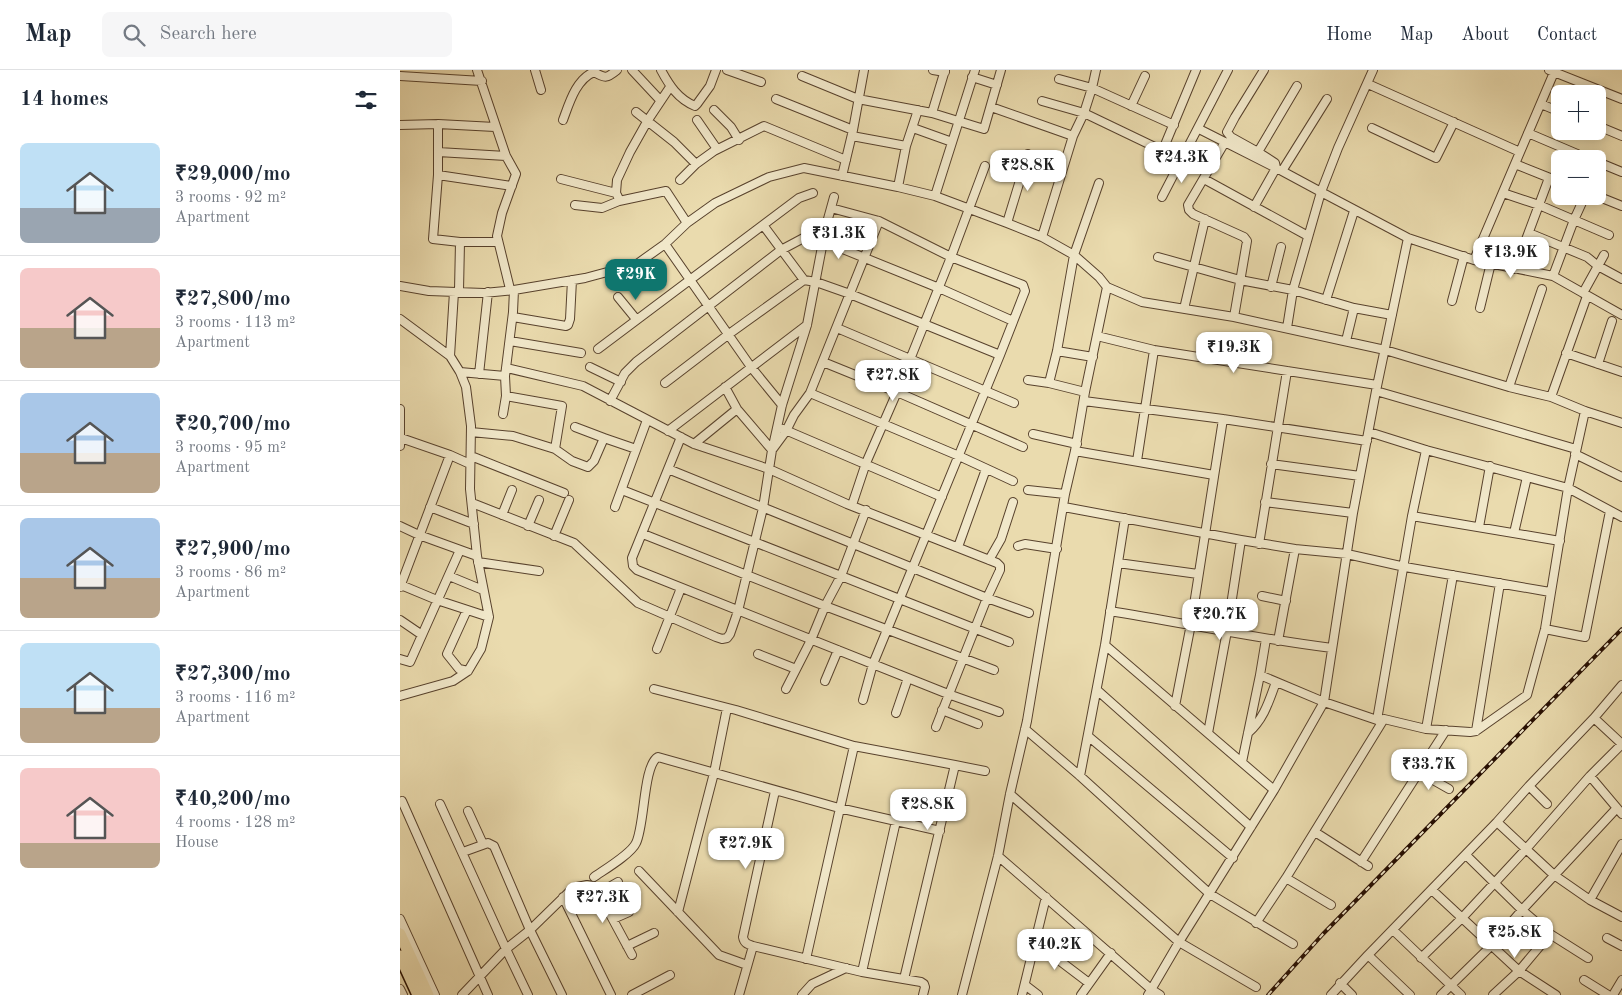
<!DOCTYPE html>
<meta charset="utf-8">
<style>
body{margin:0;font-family:"Old Standard TT",serif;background:#f6f6f7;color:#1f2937;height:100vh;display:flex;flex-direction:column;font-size:19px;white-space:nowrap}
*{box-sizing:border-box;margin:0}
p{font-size:16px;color:#747a83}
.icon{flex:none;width:28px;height:28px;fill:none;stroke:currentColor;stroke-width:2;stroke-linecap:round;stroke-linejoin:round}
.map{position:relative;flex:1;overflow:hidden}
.sheet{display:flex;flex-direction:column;background:#fff;width:400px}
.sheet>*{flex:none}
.controls{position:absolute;left:1151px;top:15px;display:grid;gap:10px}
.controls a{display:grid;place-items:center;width:55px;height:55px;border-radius:8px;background:#fff;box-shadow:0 2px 12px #0003;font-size:25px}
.price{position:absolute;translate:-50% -42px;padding:0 11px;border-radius:10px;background:#fff;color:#222;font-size:16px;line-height:32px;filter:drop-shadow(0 1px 2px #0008)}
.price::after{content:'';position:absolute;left:50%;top:30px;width:15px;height:11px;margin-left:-8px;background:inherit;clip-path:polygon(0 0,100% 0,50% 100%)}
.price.current{background:#0f766e;color:#fff}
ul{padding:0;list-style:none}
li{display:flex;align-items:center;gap:15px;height:125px;padding:0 20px}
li+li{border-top:1px solid #e0e1e3}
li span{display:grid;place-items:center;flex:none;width:140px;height:100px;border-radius:8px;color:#555}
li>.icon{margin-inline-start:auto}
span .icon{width:60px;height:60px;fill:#fffc;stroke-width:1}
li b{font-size:21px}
h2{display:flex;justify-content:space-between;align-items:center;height:60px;padding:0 20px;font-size:21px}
header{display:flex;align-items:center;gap:30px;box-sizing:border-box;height:70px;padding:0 25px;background:#fff;border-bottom:1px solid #e0e1e3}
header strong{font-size:24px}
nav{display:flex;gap:28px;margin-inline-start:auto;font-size:18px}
.search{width:350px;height:45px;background:#f6f6f7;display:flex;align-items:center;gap:12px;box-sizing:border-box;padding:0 18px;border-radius:8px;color:#747a83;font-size:19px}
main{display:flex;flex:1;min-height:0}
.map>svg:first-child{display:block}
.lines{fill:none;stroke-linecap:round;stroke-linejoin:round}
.minor-casing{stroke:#58422d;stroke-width:10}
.highway-casing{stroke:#270f02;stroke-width:14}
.minor{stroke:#f1e8ca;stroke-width:8}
.highway{stroke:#eadbae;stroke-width:11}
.rail-casing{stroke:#270f02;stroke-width:4}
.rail{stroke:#f1e8ca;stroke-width:2;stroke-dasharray:5.5;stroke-linecap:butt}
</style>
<header>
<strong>Map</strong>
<div class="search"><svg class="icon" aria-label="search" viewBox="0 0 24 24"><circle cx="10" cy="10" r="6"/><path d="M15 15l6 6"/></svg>Search here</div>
<nav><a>Home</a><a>Map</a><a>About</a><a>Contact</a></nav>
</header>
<main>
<section class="sheet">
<h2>14 homes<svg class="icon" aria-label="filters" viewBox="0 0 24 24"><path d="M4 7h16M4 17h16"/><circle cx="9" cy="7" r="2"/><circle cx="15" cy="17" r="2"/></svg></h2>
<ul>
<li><span style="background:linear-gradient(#bfe0f5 65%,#9aa5b1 0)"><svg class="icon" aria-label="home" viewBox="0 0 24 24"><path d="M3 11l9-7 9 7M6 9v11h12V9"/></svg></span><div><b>₹29,000/mo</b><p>3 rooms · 92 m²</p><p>Apartment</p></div></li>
<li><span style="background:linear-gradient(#f6c9c9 60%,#b9a48a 0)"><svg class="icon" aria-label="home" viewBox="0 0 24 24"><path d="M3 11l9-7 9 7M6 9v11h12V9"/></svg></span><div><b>₹27,800/mo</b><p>3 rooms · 113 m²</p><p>Apartment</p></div></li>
<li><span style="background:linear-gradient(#a9c7e8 60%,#b9a48a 0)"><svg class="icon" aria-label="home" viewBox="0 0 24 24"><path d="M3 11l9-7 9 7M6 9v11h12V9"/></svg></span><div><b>₹20,700/mo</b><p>3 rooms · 95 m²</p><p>Apartment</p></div></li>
<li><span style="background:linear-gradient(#a9c7e8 60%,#b9a48a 0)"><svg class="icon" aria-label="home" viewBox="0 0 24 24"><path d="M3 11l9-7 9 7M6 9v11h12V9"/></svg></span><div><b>₹27,900/mo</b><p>3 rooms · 86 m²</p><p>Apartment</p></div></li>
<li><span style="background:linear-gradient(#bfe0f5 65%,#b9a48a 0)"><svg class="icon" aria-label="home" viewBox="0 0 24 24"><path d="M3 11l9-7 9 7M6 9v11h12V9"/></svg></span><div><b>₹27,300/mo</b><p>3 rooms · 116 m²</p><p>Apartment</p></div></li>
<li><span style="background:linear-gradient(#f6c9c9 75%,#b9a48a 0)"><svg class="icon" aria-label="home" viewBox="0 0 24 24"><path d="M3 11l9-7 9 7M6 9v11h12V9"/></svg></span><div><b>₹40,200/mo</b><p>4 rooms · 128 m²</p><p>House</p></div></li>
</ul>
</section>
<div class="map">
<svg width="1222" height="925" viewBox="0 0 1222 925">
<rect width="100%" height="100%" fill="#eadbae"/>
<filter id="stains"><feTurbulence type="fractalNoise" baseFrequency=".004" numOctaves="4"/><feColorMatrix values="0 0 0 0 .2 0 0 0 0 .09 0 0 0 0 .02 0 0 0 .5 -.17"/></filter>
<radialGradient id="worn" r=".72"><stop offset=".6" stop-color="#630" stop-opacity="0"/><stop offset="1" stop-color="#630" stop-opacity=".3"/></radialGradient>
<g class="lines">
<defs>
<path id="minor" d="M77,0l29,86 10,18 -14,39 -5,23 13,53
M135,0l6,20
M232,0l28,30
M261,0c8,15 17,29 34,36l2,-2 13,-18 6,-16
M327,0l34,12
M533,0l12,2
M1149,0l73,29
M0,6l82,5
M402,6l56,23 74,14 52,16 17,-59
M572,7l25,8
M659,9l33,9 82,37
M968,14l152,68
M376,29l77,31
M642,31l42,12 98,47
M1141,34l19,8
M731,36l14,-30
M591,37l82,29
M314,40l17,17 8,13
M236,42l38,30 22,22
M532,43l13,-43
M163,50c6,-16 13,-41 31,-48 12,7 13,6 23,-2
M297,50l20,29
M0,55l38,-1
M1198,56l24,10
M95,57l-57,-3v51l-5,64 27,3h38
M513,58l39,14
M972,58l64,30 18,-36
M799,59l83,42 39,21 17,-44 35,-78
M1128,63l61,26
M452,66l54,10
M825,72l-37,63 1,5 4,4 51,23 3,4 -13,76
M38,82l68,4
M762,82l34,-82
M858,82l-27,-15 -4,-5 8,-15 29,-47
M1115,94l45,18
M1198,98l2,-5 22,9
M882,101l45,-72
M38,105l74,11
M442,106l11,-46 11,-60
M161,109l55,14 2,4
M804,109l104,57
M280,110l16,-16 18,-13 50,-25 82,34
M498,117l8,-41 12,-36
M216,123l1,-13 13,-28 18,-32 22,-33
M1103,123l36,12 35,15 -21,56
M535,126l40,-126
M1185,126l-11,24 35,15
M1197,126l25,10
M762,127l66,-127
M175,135l27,3 17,-7 47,-10 21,32
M854,137l22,-39 -1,-5 -17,-11 39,-66
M431,138l48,13 72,36 72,28 2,6 -25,64 -127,309 -10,36
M607,153l21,-69
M363,155l41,55
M1129,163l58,24 11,9 24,13
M642,167l31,-101 11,-23 8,-25 4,-18
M423,171l116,47 74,33
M265,174l86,123 31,38
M758,187l82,23 53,10 61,18 -8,33
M1074,190l81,-190
M1115,199l34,-91
M0,216l29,5 55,2 30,-3 71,-12 52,-14 28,-20 22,-21 28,-20 54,-26 35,-9 94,19 37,9 72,27 35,14 32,18 25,22 8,10 35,15 92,15 151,33 124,37 42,10 34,14 37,12
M871,217l10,-40
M59,221l1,-49
M1183,223l21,-38
M218,227l18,22
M926,230l28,-89
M1052,231l12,-45
M954,238l38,7
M1080,238l11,-45
M784,239l21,-90
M113,247l53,9 2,-1 2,-6 2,-39
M0,249l50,37 10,16 6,15 5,39 -1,63 7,67 12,61 -8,32 -13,22 -15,10 -53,15
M437,258l177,75
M887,258l6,-38 28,-98 87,46 66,22 79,16 69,39
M697,266l57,14 223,35
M110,271l71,12
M198,279l201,-151 14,-5
M657,281l36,6
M1166,283l56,19
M50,286l4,-64
M423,292l74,30 126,55
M1198,294l14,-43
M190,297l31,15
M107,298l76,18 111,58 75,25 78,35 150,59 3,3v4l-13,28 -51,129
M60,302l45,4
M79,304l9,-82
M628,310l21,3 36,9
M265,313l64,-49 75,-54 12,2 34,12 150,61
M649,313l8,-32 17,-96 25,-72
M325,317l12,22 35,41
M1109,317l33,-98
M976,321l200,58
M410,323l149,63 54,25
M106,326l56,10 -7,43
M1151,327l36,-101
M210,331l15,-28 11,-11 145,-112 45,-24
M684,331l139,18 144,22
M0,339v37
M103,344l3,-18 -1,-20 8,-64 1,-22
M175,357l29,11
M383,359l159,68
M268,361l139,-106
M71,362l42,4 42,13 17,12 16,6 6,-6 10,-23 32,11
M969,362l57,18 142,38 54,29
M633,364l44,10
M281,367l-49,121 1,8 4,4 311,124 51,18
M1,368l49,17
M294,374l43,-35
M373,376l9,-41 25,-80 19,-99 8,-29
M675,381l139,24
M1175,384l47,23
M71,386l93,37
M737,391l17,-111
M871,394l89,12
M268,399l319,129 42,15
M222,420l387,152
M628,420l37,4
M865,432l88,11
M72,433l102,40 64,60 78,34 6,2 5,-1 3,-4 8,-23 25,-103 9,-58 14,-19 8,-16 16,-22 69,-172
M452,435l14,-42 31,-71 54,-135 34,-91
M30,437l44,17
M215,437l32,-87
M664,437l177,33 54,9 52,5 58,13 145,25
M102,445l10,-25
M1012,446l148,25
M0,456l19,9 58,21
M128,456l11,-26
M1079,457l11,-61
M1114,463l13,-56
M243,464l182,72 169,64
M154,466l15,-36
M859,474l28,-173
M618,476l7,-2 32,5
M558,477l28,-78
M589,490l12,-21 12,-37
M78,492l61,9
M718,493l80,11
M49,506l34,14
M1,515l36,15 52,17
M0,517l50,-132 20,9
M862,526l24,5
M67,540l-20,44 12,15 9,2
M710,541c74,12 148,28 222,37
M0,550l22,15
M1145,559l40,8 25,-126
M878,571l17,-92
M705,575l169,145
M257,579l24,-61
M358,584l38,15
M0,589l10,3 50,-112
M860,605l64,27 53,18 7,-1 42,10 44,3 6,-1 51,-36 18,-66 23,-141 17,-77
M425,611l13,-31
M254,619l82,21 118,36 101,19 -51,214
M386,619l25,-49 14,-34 16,-30 25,-66
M697,620l154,137
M775,636l16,-82 32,-205
M542,640l36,14
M496,643l12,-35
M1194,648l28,26
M977,650l35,-204 14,-66
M625,659l55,47 130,118 83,50
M1026,659l27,-154
M1076,661l24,-148
M808,663l19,-102 14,-91
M848,663c16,-14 21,-32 28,-51
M688,666l145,122
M842,692l18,-87 6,-36
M555,695l30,6
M1019,702l30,17
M680,706l25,-131 20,-127
M1190,706l32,38
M1129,716l18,18
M375,721l-32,146c1,6 4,7 10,9l109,26 59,10 3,2 1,3 -2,8
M610,724l169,148 77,45
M2,731l86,194
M40,734l66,145 22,46
M68,741l15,33
M1097,752l57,53 36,25 32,17
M915,762l53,34
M63,782l25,-9 6,3 36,84 32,65
M1066,785l56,55 28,24 38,24
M598,786l154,134 8,5
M961,792l85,-132
M239,801l80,84 28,10
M194,807c10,-7 37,-23 42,-34 9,-18 7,-78 22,-86l181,51 101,23
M886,808l45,27
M1032,820l87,81 37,24
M199,823l19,-11
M163,827l48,98
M1190,830l32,-56
M278,842l36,-139 13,-65
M0,849l35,76
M213,849l16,-7
M856,853l30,-45 98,-159
M993,860l68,65
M1207,868l15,8
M635,872l54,41
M227,876l27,-13
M968,885l42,40
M1021,888l41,-40 64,-69 64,-73 32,-32
M406,889l48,-213
M462,902l34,-151
M1184,910l24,15
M940,913l12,12
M625,915l13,10
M0,919l3,6
M62,925l44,-46 24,-19 42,-41 5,-2 10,-2 6,1 4,4 35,65
M232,925l38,-20
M339,925l14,-49
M402,925l10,-11 34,-16
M562,925l36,-139 12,-62 17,-73 38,-227 10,-43 10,-59 22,-105
M622,925l24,-98
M681,925l30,-42
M748,925l31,-53 95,-152 50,-88 29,-189 23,-122 32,-153
M931,925l37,-40 129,-133 32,-36 65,-68 28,-33
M1041,925l50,-49 31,-36 94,-101
M1093,925l26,-24 31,-37
M1213,925l9,-15"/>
<path id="highway" d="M0,864l28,61
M0,886l18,39"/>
</defs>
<use href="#minor" class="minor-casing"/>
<use href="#highway" class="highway-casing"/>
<use href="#minor" class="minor"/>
<use href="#highway" class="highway"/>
<defs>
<path id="rail" d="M868,925l55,-61 299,-305"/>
</defs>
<use href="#rail" class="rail-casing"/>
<use href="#rail" class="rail"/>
</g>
<rect width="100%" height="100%" filter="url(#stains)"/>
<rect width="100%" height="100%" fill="url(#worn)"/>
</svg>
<div class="controls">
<a>+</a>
<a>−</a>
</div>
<b class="price" style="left:782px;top:114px">₹24.3K</b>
<b class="price" style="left:628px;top:122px">₹28.8K</b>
<b class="price" style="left:439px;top:190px">₹31.3K</b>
<b class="price" style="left:1111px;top:209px">₹13.9K</b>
<b class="price current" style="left:236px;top:231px">₹29K</b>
<b class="price" style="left:834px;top:304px">₹19.3K</b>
<b class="price" style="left:493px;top:332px">₹27.8K</b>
<b class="price" style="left:820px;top:571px">₹20.7K</b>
<b class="price" style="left:1029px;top:721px">₹33.7K</b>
<b class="price" style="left:528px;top:761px">₹28.8K</b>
<b class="price" style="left:346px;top:800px">₹27.9K</b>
<b class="price" style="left:203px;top:854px">₹27.3K</b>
<b class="price" style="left:1115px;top:889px">₹25.8K</b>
<b class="price" style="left:655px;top:901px">₹40.2K</b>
</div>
</main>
